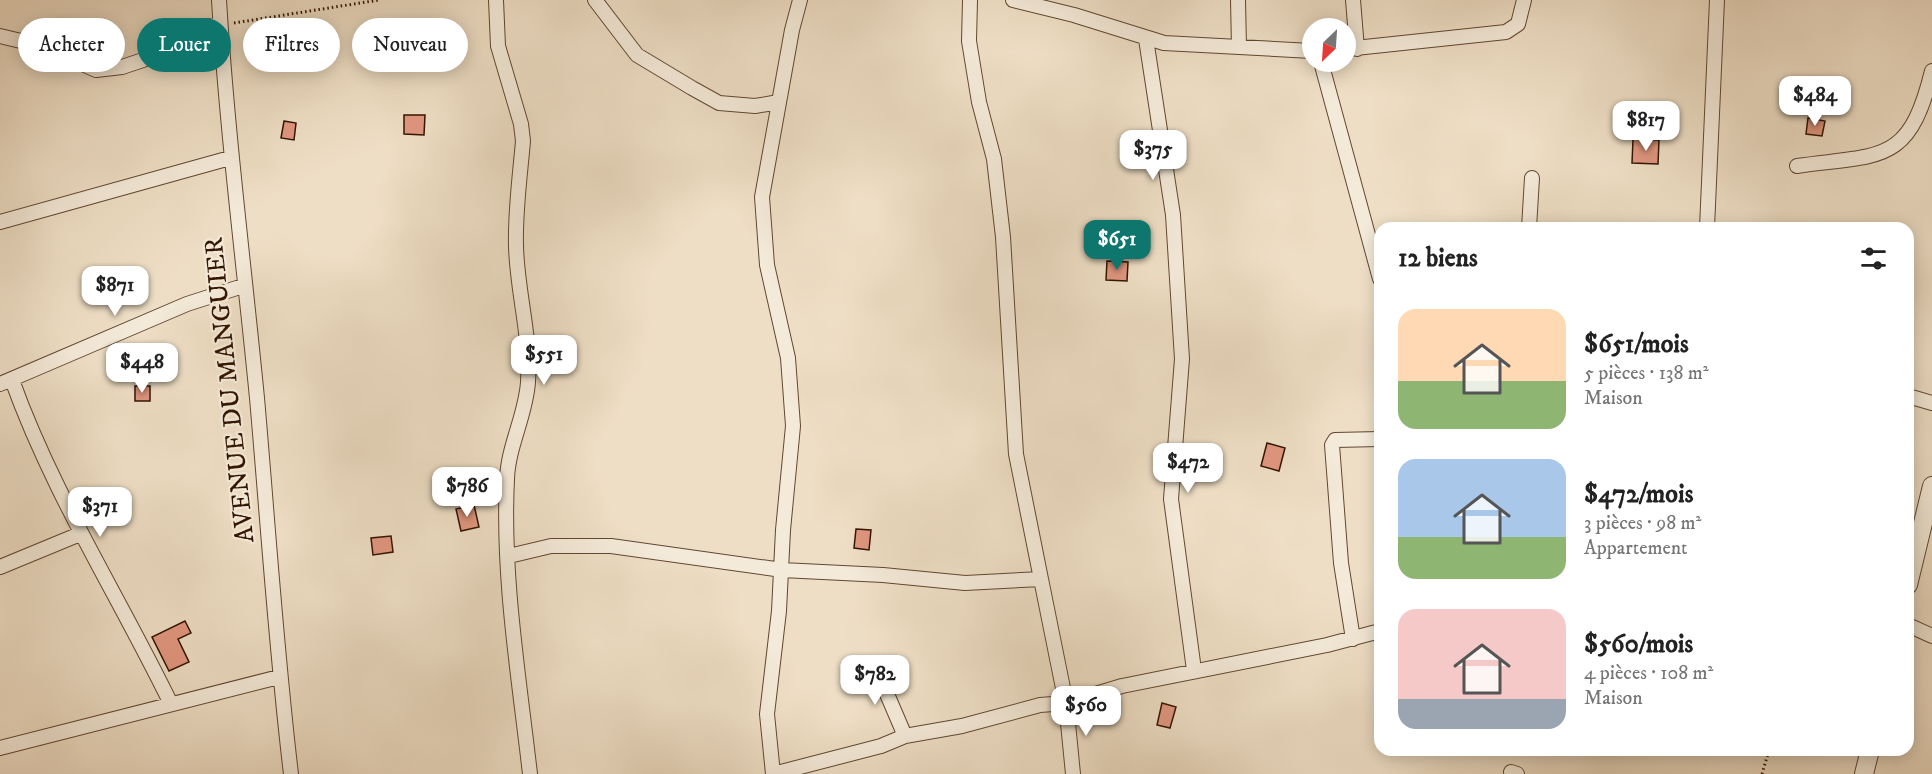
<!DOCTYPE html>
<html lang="fr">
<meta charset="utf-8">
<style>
body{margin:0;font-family:"IM FELL DW Pica",serif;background:#f6f6f6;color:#222;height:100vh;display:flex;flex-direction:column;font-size:22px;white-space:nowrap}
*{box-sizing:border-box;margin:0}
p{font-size:20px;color:#767676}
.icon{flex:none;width:33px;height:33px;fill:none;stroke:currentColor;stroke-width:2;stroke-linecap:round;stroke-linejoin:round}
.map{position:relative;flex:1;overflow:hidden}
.details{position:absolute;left:1374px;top:222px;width:540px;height:534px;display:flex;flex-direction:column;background:#fff;border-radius:18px;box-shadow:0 3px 15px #0003}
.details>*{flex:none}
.guide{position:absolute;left:18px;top:18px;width:570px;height:54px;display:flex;gap:12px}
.needle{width:39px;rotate:205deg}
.fabs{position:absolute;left:1302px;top:18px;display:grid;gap:12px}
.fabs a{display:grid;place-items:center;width:54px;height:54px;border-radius:50%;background:#fff;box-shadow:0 3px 15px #0003;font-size:30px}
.price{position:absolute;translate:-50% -51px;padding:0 14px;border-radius:12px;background:#fff;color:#222;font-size:20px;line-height:39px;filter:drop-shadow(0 2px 3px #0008)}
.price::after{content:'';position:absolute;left:50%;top:36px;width:18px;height:14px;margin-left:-9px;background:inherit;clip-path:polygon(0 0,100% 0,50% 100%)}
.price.current{background:#0f766e;color:#fff}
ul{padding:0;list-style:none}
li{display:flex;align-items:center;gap:18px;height:150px;padding:0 24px}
li span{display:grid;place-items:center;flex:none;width:168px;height:120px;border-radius:18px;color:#555}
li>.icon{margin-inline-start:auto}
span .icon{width:72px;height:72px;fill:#fffc;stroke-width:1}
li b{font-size:26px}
h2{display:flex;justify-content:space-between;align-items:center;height:72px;padding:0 24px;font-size:26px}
.pill{padding:0 21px;border-radius:27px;background:#fff;box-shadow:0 3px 15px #0003;font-size:21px;line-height:54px}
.pill.current{background:#0f766e;color:#fff}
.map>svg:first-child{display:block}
.building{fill:#e19780;stroke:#321500;stroke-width:1.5}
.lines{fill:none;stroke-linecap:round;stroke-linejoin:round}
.minor-casing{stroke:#614731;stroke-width:16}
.tertiary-casing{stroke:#614731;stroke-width:20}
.path{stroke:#321500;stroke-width:3;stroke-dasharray:1.5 3;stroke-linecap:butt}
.minor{stroke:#f4ead9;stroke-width:14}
.tertiary{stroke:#f4ead9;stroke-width:18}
.labels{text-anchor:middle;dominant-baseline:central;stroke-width:4.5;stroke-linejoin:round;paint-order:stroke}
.street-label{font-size:26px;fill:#321500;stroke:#f4ead9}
</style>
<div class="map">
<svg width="1932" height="774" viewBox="0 0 1932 774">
<rect width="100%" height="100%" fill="#eedec5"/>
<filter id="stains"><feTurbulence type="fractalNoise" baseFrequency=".00333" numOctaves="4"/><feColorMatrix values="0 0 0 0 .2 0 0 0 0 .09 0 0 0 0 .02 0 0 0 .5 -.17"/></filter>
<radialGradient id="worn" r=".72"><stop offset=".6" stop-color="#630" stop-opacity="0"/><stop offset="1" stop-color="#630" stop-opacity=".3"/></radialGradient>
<path class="building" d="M404,115h21l-1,20 -20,-1z
M1808,118l17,3 -3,15 -16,-2z
M284,121l12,2 -2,17 -13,-2z
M1633,139l26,1 -1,24 -26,-1z
M1107,261l21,1 -1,19 -21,-1z
M135,386h15v15h-15z
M1267,443l18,5 -6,23 -18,-5z
M474,505l5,22 -18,4 -5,-22z
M856,529l15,1 -2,20 -15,-2z
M391,536l2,16 -20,3 -2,-17z
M185,621l6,12 -13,6 11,23 -20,9 -17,-34z
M1162,703l14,4 -6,21 -13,-3z"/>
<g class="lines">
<defs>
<path id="minor" d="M219,0c8,133 25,265 38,398 11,126 19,251 34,376
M496,0l2,46 23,78 2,17c-3,35 -8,70 -7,105 1,46 15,89 12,136 -2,33 -20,64 -21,97 -5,98 12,198 23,295
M595,0l42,55 55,33 27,15 36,3 24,-4
M970,0l-1,41 10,61 15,57 9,78 13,217 25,125
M1013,0l61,15 90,28 148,8
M1238,0l1,47
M1353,0l4,49
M0,36l42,10 54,24 26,-3 21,-7 19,-17 32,-16 26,-2
M1146,39l27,176 9,144 -11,140 23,171
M1346,49l160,-17 12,-8 6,-24
M1321,62l59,217
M1797,166c85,-12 112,-1 135,-95
M0,222l230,-64
M1529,228l3,-50
M1707,228l10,-228
M12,380c41,114 106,215 159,324
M0,384l187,-80 56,-18
M1908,396l24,7
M509,556l42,-10h60l171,24 101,5 82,8 76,-4 25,124 7,71
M0,567l80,-33
M1908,625l24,11
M1353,639l-12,-76 -9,-118 3,-5 45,-1
M879,664l8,30 18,42
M0,748l279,-71
M1511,772l6,2
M773,774l-6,-60 12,-103 4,-81 10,-104 -5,-68 -21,-93 -5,-68 30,-167 8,-30
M773,774l108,-28 24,-10 57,-10 78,-21 26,-2 56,-17 205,-41 53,-14"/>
<path id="tertiary" d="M1908,585l24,-99
M1864,774l6,-24"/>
</defs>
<use href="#minor" class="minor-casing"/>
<use href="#tertiary" class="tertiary-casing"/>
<path class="path" d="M234,23l145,-23
M1762,774l7,-24"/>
<use href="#minor" class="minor"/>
<use href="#tertiary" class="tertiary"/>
</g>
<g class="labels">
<g class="street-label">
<text transform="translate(230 390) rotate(-96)">AVENUE DU MANGUIER</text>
</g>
</g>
<rect width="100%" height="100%" filter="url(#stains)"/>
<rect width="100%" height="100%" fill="url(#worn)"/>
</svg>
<div class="fabs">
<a><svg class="needle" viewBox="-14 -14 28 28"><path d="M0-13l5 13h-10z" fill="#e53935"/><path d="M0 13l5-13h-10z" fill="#767676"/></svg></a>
</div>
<b class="price" style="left:1815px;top:127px">$484</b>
<b class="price" style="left:1646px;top:152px">$817</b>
<b class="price" style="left:1153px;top:181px">$375</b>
<b class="price current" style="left:1117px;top:271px">$651</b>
<b class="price" style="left:115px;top:317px">$871</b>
<b class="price" style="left:544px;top:386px">$551</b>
<b class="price" style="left:142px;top:394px">$448</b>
<b class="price" style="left:1188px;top:494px">$472</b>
<b class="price" style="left:467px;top:518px">$786</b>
<b class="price" style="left:100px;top:538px">$371</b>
<b class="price" style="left:875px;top:706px">$782</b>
<b class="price" style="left:1086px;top:737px">$560</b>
<div class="guide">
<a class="pill">Acheter</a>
<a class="pill current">Louer</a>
<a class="pill">Filtres</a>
<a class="pill">Nouveau</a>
</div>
<section class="details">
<h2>12 biens<svg class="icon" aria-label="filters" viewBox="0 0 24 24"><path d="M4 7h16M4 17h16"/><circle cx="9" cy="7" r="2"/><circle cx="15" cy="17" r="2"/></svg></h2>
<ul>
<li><span style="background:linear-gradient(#ffd9b3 60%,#8fb573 0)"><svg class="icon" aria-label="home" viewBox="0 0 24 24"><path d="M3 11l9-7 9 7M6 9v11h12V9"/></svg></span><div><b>$651/mois</b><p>5 pièces · 138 m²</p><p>Maison</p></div></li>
<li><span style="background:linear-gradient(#a9c7e8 65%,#8fb573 0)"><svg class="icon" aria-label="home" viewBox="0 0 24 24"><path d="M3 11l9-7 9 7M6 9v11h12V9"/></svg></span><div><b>$472/mois</b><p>3 pièces · 98 m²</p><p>Appartement</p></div></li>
<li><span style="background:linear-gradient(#f6c9c9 75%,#9aa5b1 0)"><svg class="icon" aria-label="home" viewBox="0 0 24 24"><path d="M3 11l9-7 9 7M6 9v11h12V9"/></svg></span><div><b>$560/mois</b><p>4 pièces · 108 m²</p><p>Maison</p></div></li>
</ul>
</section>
</div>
